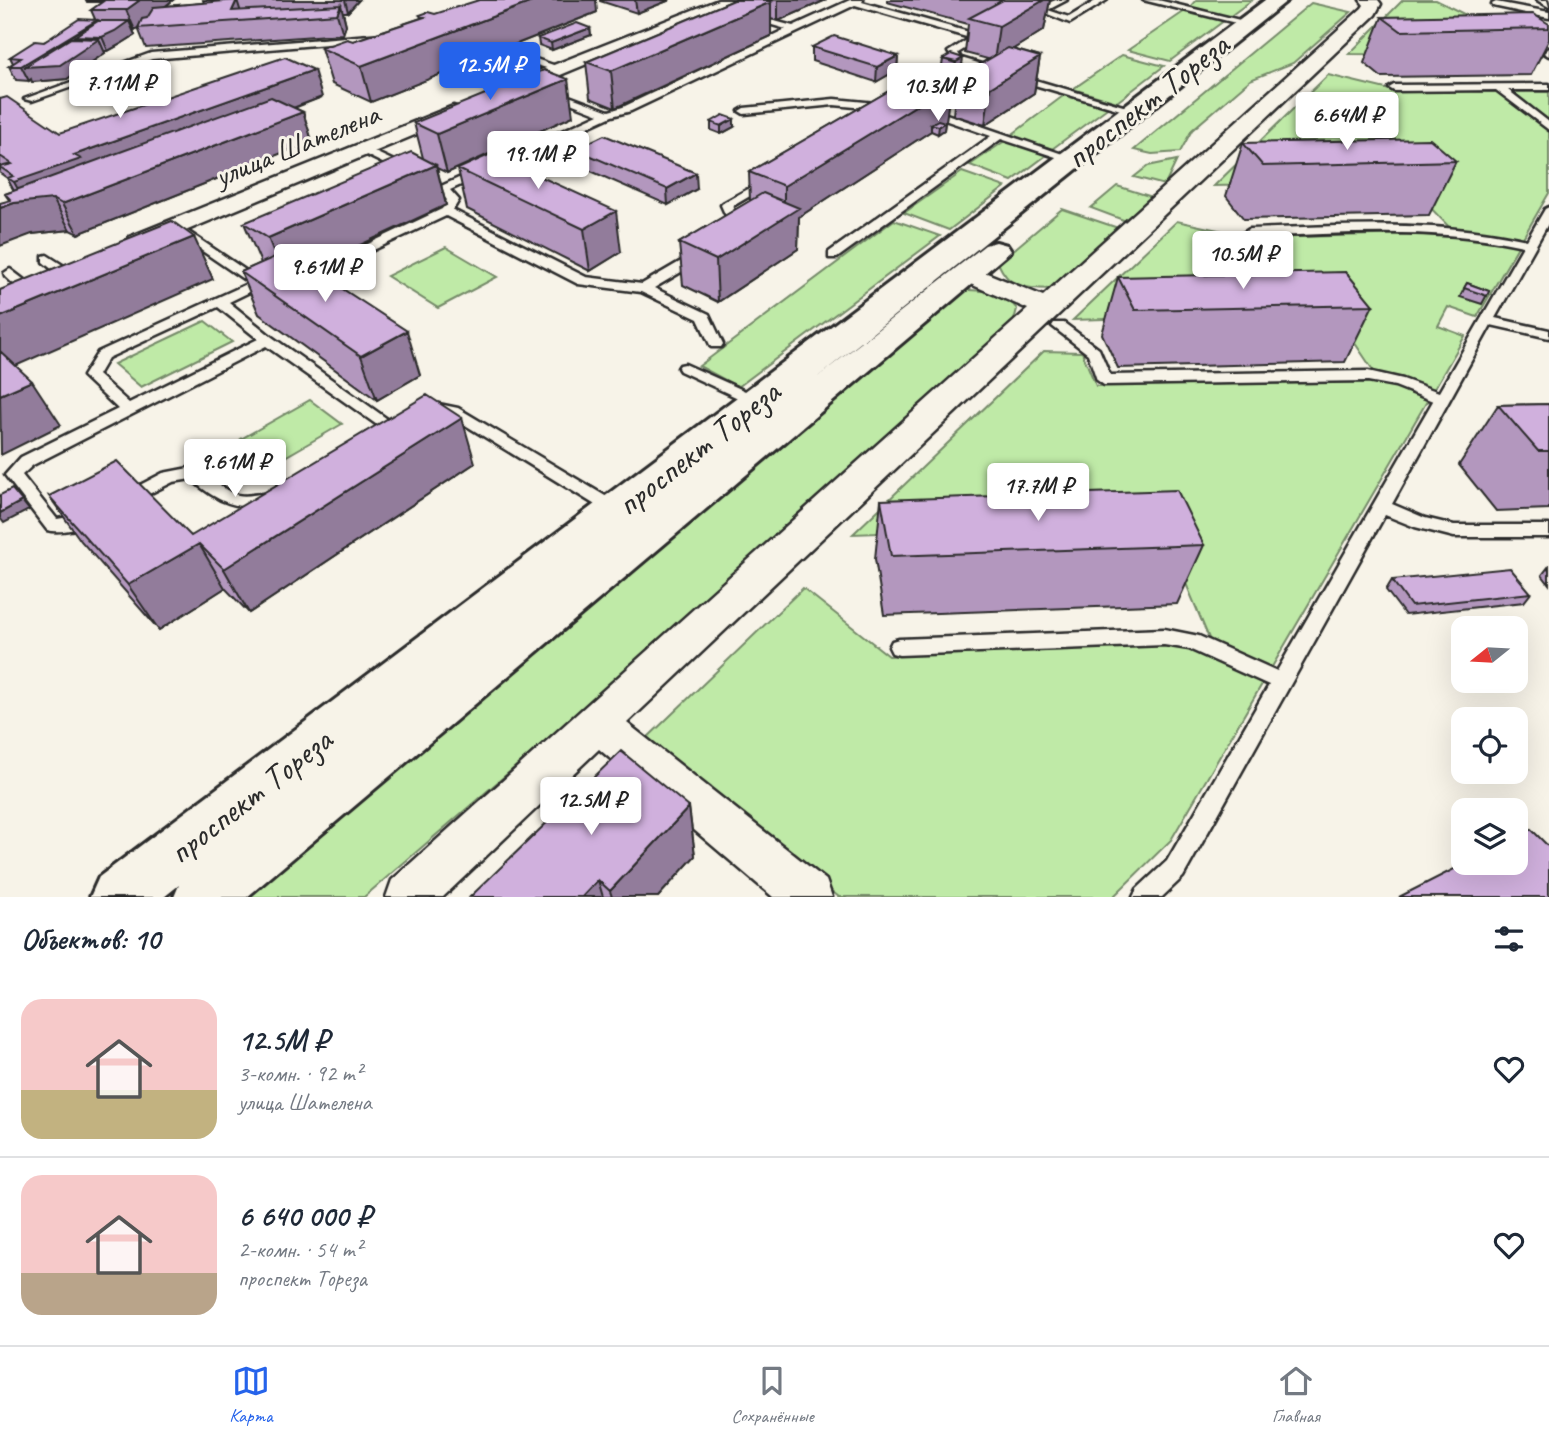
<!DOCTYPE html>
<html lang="ru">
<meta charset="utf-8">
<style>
body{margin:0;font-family:Caveat,sans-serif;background:#f2f2f3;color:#1f2937;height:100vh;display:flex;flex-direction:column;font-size:26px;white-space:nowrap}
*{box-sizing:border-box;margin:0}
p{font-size:23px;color:#747a83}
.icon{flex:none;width:38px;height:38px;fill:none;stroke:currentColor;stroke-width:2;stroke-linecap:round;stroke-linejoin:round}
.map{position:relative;height:897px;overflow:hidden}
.side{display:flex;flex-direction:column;background:#fff;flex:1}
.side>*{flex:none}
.needle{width:46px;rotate:252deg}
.tools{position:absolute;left:1451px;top:616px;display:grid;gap:14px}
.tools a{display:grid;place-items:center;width:77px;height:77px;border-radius:14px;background:#fff;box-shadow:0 7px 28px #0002;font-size:35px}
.price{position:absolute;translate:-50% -60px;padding:0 16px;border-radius:7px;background:#fff;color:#222;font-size:23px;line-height:46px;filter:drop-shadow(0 2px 4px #0008)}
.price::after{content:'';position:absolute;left:50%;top:42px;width:21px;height:16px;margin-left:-10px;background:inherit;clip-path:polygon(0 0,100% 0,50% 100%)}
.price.active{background:#2563eb;color:#fff}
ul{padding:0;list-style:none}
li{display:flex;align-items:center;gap:21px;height:175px;padding:0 21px}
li+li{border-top:2px solid #e0e1e3}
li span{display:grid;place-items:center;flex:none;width:196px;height:140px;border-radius:21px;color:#555}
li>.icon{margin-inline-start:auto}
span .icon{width:84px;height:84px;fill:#fffc;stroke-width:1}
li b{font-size:30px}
h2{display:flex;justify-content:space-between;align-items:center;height:84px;padding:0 21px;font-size:30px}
.tabs{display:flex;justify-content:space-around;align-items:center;height:98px;border-top:2px solid #e0e1e3;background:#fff;font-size:19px;color:#747a83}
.tabs a{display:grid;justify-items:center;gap:4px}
.tabs .active{color:#2563eb}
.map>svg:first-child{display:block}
.green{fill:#bfeaa7;stroke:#758a69;stroke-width:2}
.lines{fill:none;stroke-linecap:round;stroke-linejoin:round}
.lane-casing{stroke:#2b2b2b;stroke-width:5}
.street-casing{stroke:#2b2b2b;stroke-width:5}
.primary-casing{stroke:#2b2b2b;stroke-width:6}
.lane{fill:#f7f3e8;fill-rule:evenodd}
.street{fill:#f7f3e8;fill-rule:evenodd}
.primary{fill:#f7f3e8;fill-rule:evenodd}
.wall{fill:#b397be;stroke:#2b2b2b;stroke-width:2}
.shaded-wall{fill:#927b9b;stroke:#2b2b2b;stroke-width:2}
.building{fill:#d0b0dd;stroke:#2b2b2b;stroke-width:2}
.labels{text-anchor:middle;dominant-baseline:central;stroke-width:6;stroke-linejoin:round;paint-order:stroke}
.far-street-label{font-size:30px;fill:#2b2b2b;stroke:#f7f3e8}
.street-label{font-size:35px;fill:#2b2b2b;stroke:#f7f3e8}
</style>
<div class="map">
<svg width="1549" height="897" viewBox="0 0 1549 897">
<rect width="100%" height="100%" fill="#f7f3e8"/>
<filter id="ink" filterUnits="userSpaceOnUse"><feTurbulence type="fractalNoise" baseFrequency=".0143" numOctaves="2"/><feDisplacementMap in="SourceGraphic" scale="14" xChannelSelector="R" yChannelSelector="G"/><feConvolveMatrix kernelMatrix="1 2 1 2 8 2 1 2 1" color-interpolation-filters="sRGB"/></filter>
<g filter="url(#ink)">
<path class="green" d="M1196,0h56l-23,17 -40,-9z
M1403,0h33l110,55 -197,-1z
M1311,3l40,9 -58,51 -43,17 -58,50 -12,22 -28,2 -18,-4z
M1185,11l40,9 -55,41 -42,-11z
M1122,55l42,11 -47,36 -44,-13z
M1328,75l66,16 155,1v101l-72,124 -29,-10 -10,19 27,10 -294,504 -58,57h-274l-196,-155 160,-154 86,68 322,-13 -29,-69 1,-52 -330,12 191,-183 38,1 14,34 285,-4 -47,-70 -261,8 104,-99 78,17 200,-5 -33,-34 -2,-17 -206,4z
M1067,93l43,13 -58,43 -42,-13z
M1006,140l42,14 -36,27 -42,-16z
M1177,160l-12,25 -31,-8 14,-11z
M962,172l43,15 -56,43 -45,-17z
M1117,186l35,11 -26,24 -35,-13z
M1062,209l56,19 -67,61c-27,-2 -40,2 -53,-26z
M894,220l46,16 -202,151 -39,-21z
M446,247l51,30 -59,31 -51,-32z
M966,290c21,1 37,1 51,19l-4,15 -169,160 -480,413h-129z
M205,321l27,21 -91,45 -27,-23z
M310,400l32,24 -71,41 -30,-26z"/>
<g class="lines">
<defs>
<path id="lane" d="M850,0h13l-1,2 114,32 9,-2v4l-27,17 3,5 179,53 -9,2 -176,-51 -7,-10 22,-14 -115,-33 -224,106 -19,5 -162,74 9,10 -6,10 133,67 56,7 53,-31h8v6l-49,29 55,26 14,30 -2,3h-10l-13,-28 -57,-27 -63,-8 -132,-68 -143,67 -5,1 -6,-4 150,-71 5,-9 -10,-11 2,-2 160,-73 -52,-20v-4h6l56,21 14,-4 163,-78 -38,-11v-4l45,12z
M1056,0h11l-19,10 21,7 28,-17h10l-37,23 -30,-12 1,-5z
M1143,0h15l94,23 -4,3z
M1537,0h10l2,7z
M1496,2l53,10v6l-56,-12 -1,-2z
M382,34l3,1v4l-233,20 -120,42 -8,-2 127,-46z
M1549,48v8l-5,-3z
M530,57l35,12 -5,3 -30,-9 -37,4 -5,-3 5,-3z
M1549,84v6h-41l41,32v8l-53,-40 -102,1 -5,-3 5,-3z
M834,99l53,5 5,3 -5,3 -53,-5 -90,9 -5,-3 5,-3z
M924,109h8l145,50 -9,2 -67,-22 -164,119h-8v-6l162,-116 -67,-23z
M364,147l47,22 2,2 -10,2 -43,-21 -1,-2z
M768,178l4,1v4l-39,23 8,17 -5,11h-8l-2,-3 3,-8 -8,-18 2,-2z
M1549,207v15l-54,96 54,12v8l-58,-13 -99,179 33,14 29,7h95v12h-95l-39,-10 -30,-12 -202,362 -21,20h-29l4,-8 30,-28 102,-176 -80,-36 -25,-4 -265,10 -7,-2 -3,-6 3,-6 7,-2 265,-10 35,7 78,35 156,-270 -38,-15 -27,-5 -264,4 -7,-5 -9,-26 -36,-28 2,-3h10l35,26 11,26 258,-4 35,8 36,13 84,-146c-91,-20 -182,-12 -274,-9l-6,-4 6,-4c93,-3 186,-10 278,11l18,-31z
M180,226l86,58 -37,18 43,35 128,91 -3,4h-10l-121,-86 -233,119 -11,10 35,44 31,-5 6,2 2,4 -2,4c-13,4 -34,10 -47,6l-42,-55 16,-18 97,-48 -35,-33 15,-24 151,-69 -73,-50v-6zM218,307l40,32 -129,64 -31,-28 10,-17z
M47,255l22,14v6h-10l-16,-13v-6z
M10,269l21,16v6h-10l-16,-15 -1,-3z
M685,364l78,35 2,3 -2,3h-10l-73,-34 -2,-3 2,-3z
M429,402l29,6 164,98 2,4 -2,4h-12l-161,-99 -25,-5 -3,-3 3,-3z
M194,467c16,5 26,23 44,28 12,3 23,-4 34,0l2,4 -2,4c-33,10 -56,-2 -81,-24l-18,3 -46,23 -6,-2 -2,-4 2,-4 42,-22z"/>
<path id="street" d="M718,0h23l-224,93 -7,2 -10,-6 3,-4z
M1360,0h18l3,4 -6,11 -748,708 199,157 6,17h-59l-174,-148 -156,148h-57l6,-17 636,-571 -69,-30 -4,-5 4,-5h18l66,27 319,-288 2,-3z
M453,106l7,2 3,4 -3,4 -313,131h-18l-3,-5 3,-5z"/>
<path id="primary" d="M1265,0h23l-473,379 170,-134 11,-3 11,3 4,6 -764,646h-73l5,-12 -15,12h-74l9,-20z"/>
</defs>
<use href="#lane" class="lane-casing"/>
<use href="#street" class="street-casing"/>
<use href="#primary" class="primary-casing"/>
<use href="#lane" class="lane"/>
<use href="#street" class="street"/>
<use href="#primary" class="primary"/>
</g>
<path class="wall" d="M86,0h87l-7,6 38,-3 -1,-3h156l-11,12h-5l3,13 -3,9 -197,14 -8,-20 -5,2 2,5 -14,9 -13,7h-4l1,2 -38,26 -35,3 -1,-3 -2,2 -13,-1 -7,-14 4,-3 -3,-6 85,-38 -4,-9 12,-8h-16z
M600,0h70l-33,13 -37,-12z
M734,0h92l-48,21 -7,-2v17l-156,72 -25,-10 -4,-36z
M887,0h163l-6,30 -31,19 27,8 -6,36 -49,32 -32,-10 4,-37 31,-19 -23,-6 3,-29 -81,-22z
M597,12l-226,90 -39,-18 -11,-36 32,-7 68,-23 -1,-3z
M1382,17l167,7v16l-18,35 -150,2 -17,-14z
M590,28l1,7 -39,15 -13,-5 -1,-7z
M812,47l86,9 -1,14 -21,12 -64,-21z
M943,59l19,6 -7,5 -13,-4z
M918,74l28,47 -1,1 -1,8 -6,4 -7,-3 -132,86 -1,32 -80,53 -35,-17 -4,-42 71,-42 -1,-29z
M322,97l-28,11 9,4 9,29 -234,93 -8,-4 -38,4 -27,-40 9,-3 -7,-13 -7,-5v-74l60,34z
M573,116l-126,57 -10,-5 9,37 -136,63 110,107 -43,25 -118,-86 -18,-42 20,-9 -17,-40 179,-65 -9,-35z
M711,122l23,5 -13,7 -10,-4z
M1243,143l213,18 -27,54 -185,4 -18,-23z
M575,149l122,40 -29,16 -91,-40z
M491,154l130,98 -31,19 -123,-62 -9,-40z
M1118,277l255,28 -28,57 -227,6 -16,-34z
M1467,283l22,8 -7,13 -22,-7z
M1549,404v105l-53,2 -37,-46 39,-60z
M475,463l-226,150 -24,-25 -66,42 -78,-89 -32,-45 142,40z
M881,500l323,45 -27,59 -293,11 -9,-56z
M1549,566v18l-7,-9z
M1392,580l139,13 -7,9 -119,13 -19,-25z
M689,807l6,49 -37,41h-188z"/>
<path class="shaded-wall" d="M140,0h33l-38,30 -9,-20z
M237,0l6,19 -11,-8z
M345,0h14l-11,12z
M537,0h59l1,12 -226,90 -10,-36z
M635,0h35l-33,13z
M778,0h48l-48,21z
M1044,0h6l-6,30 -50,31 5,-35z
M771,2v34l-156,72 -4,-37z
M341,5l5,20 -3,9 -6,-20z
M97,20l6,13 -28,3 5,12 19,-9 6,14 -38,26 -35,3 -1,-3 -2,2 -8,-15z
M129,21l6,14 -14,9 -13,7 -6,-14z
M590,28l1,7 -39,15 -1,-7z
M898,56l-1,14 -21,12 1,-15z
M1040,57l-6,36 -49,32 5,-37z
M963,58l-1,7 -7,5 1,-8z
M314,70l8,27 -229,86 -40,16 17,31 -38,4 -32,12v-38l14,-5 11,-1 -11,-20 60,-27z
M568,79l5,37 -126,57 -10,-39z
M951,84l-5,37 -7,5 -8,-2v7l-132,86 -1,32 -80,53 -2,-42 68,-43v-31z
M303,112l9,29 -234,93 -16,-30z
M734,119v8l-13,7v-8z
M945,122l-1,8 -6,4 1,-8z
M436,165l10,40 -161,75 -17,-42z
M696,173l1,16 -29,16 -1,-16z
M616,211l5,41 -31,19 -6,-42z
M194,237l19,42 -209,92 -4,-6v-48z
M407,331l13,44 -43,25 -16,-44z
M32,381l29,44 -60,30 -1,-60z
M462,418l13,45 -226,150 -25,-44z
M22,501l7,9 -25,13 -4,-5v-5z
M199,544l26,44 -66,42 -31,-45z
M689,807l6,49 -37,41h-46l-2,-6z
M598,880l5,17h-21z"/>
<path class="building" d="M105,0h35l-14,10h-35z
M237,0l-5,11 109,-6 -4,9 -199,14 4,-9 5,-1 7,-11z
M479,0h58l-176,66 -40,-18 26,-9 6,2 72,-24 -5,-2 8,-3 7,2z
M734,0h29l8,2 -160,69 -25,-9z
M1003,0h41l-45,26 -30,-8z
M1533,14l16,10v4l-148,3 -19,-14z
M79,19l18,1 -76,46h-12l12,-8 -11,-1 25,-16 9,1z
M98,21h31l-14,10 -13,6 -27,-1z
M577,23l13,5 -39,15 -13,-5z
M834,36l64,20 -21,11 -65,-20z
M71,38l28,1 -39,26 -36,2z
M1008,48l32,9 -50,31 -33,-10z
M951,54l12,4 -7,4 -13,-3z
M285,57l29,13 -240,85 7,4 -67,23 -6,-4 5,-2 -13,-9 12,-3 -12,-8v-57l7,-2 53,36z
M544,70l24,9 -131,55 -23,-11z
M918,74l33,10 -167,102 -35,-14z
M271,97l32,15 -241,92 -9,-5 -39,4 -14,5v-5l11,-3 -6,-6z
M723,115l11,4 -13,7 -10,-4z
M938,120l7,2 -6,4 -8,-2z
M604,135l92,38 -29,16 -92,-40z
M1430,139l26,22 -193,5 -20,-23z
M411,152l25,13 -168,73 -24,-15z
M491,154l125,57 -32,18 -126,-60z
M763,193l36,15 -83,52 -37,-17z
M172,221l22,16 -194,80v-27z
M286,252l121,79 -46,25 -120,-84z
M1346,272l27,33 -238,5 -17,-33z
M1467,283l22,8 -2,5 -23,-8z
M0,351l32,30 -32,14z
M427,395l35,23 -238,151 -25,-25 -71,41 -79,-89 68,-35 74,75z
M1549,404v47h-11l-40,-46z
M12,489l10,12 -22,12v-18z
M1177,490l27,55 -313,11 -10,-56z
M1510,568l21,25 -120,13 -19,-26z
M621,751l68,56 -79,84 -12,-11 -16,17h-112z
M1531,829l18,18v50h-150l67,-34h50v-26z"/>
</g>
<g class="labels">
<g class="far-street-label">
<text transform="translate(297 145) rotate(-22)">улица Шателена</text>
</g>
<g class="street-label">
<text transform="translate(1147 101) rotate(-38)">проспект Тореза</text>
<text transform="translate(698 448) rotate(-38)">проспект Тореза</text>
<text transform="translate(250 796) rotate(-38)">проспект Тореза</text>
</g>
</g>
</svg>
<div class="tools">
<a><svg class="needle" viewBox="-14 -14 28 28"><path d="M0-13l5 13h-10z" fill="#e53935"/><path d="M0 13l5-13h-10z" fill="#747a83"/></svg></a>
<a><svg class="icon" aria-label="locate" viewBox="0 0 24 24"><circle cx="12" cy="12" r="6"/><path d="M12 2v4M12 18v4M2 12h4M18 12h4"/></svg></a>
<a><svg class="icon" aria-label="layers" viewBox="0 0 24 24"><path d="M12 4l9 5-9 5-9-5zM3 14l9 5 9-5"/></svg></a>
</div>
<b class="price active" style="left:490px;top:102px">12.5M ₽</b>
<b class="price" style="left:120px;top:120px">7.11M ₽</b>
<b class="price" style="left:938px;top:123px">10.3M ₽</b>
<b class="price" style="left:1347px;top:152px">6.64M ₽</b>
<b class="price" style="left:538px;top:191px">19.1M ₽</b>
<b class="price" style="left:1243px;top:291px">10.5M ₽</b>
<b class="price" style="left:325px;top:304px">9.61M ₽</b>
<b class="price" style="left:235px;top:499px">9.61M ₽</b>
<b class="price" style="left:1038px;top:523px">17.7M ₽</b>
<b class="price" style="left:591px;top:837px">12.5M ₽</b>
</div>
<section class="side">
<h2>Объектов: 10<svg class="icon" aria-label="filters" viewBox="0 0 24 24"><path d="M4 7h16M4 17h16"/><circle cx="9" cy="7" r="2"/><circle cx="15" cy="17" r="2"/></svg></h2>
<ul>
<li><span style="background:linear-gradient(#f6c9c9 65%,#c2b280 0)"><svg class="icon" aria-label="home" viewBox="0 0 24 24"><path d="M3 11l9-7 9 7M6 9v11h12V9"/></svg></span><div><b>12.5M ₽</b><p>3-комн. · 92 m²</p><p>улица Шателена</p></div><svg class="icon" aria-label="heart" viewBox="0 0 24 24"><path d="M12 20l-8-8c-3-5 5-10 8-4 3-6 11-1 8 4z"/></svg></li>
<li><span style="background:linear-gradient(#f6c9c9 70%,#b9a48a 0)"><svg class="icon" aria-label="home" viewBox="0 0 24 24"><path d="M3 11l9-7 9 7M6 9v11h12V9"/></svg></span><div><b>6 640 000 ₽</b><p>2-комн. · 54 m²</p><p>проспект Тореза</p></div><svg class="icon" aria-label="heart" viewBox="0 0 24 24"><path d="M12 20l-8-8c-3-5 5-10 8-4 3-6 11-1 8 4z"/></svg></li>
</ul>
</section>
<nav class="tabs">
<a class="active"><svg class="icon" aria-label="map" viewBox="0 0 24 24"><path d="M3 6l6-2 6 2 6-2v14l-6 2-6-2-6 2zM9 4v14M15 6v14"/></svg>Карта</a>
<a><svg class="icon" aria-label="saved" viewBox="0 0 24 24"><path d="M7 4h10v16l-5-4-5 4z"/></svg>Сохранённые</a>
<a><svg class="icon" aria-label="home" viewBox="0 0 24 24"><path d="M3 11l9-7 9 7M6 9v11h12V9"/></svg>Главная</a>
</nav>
